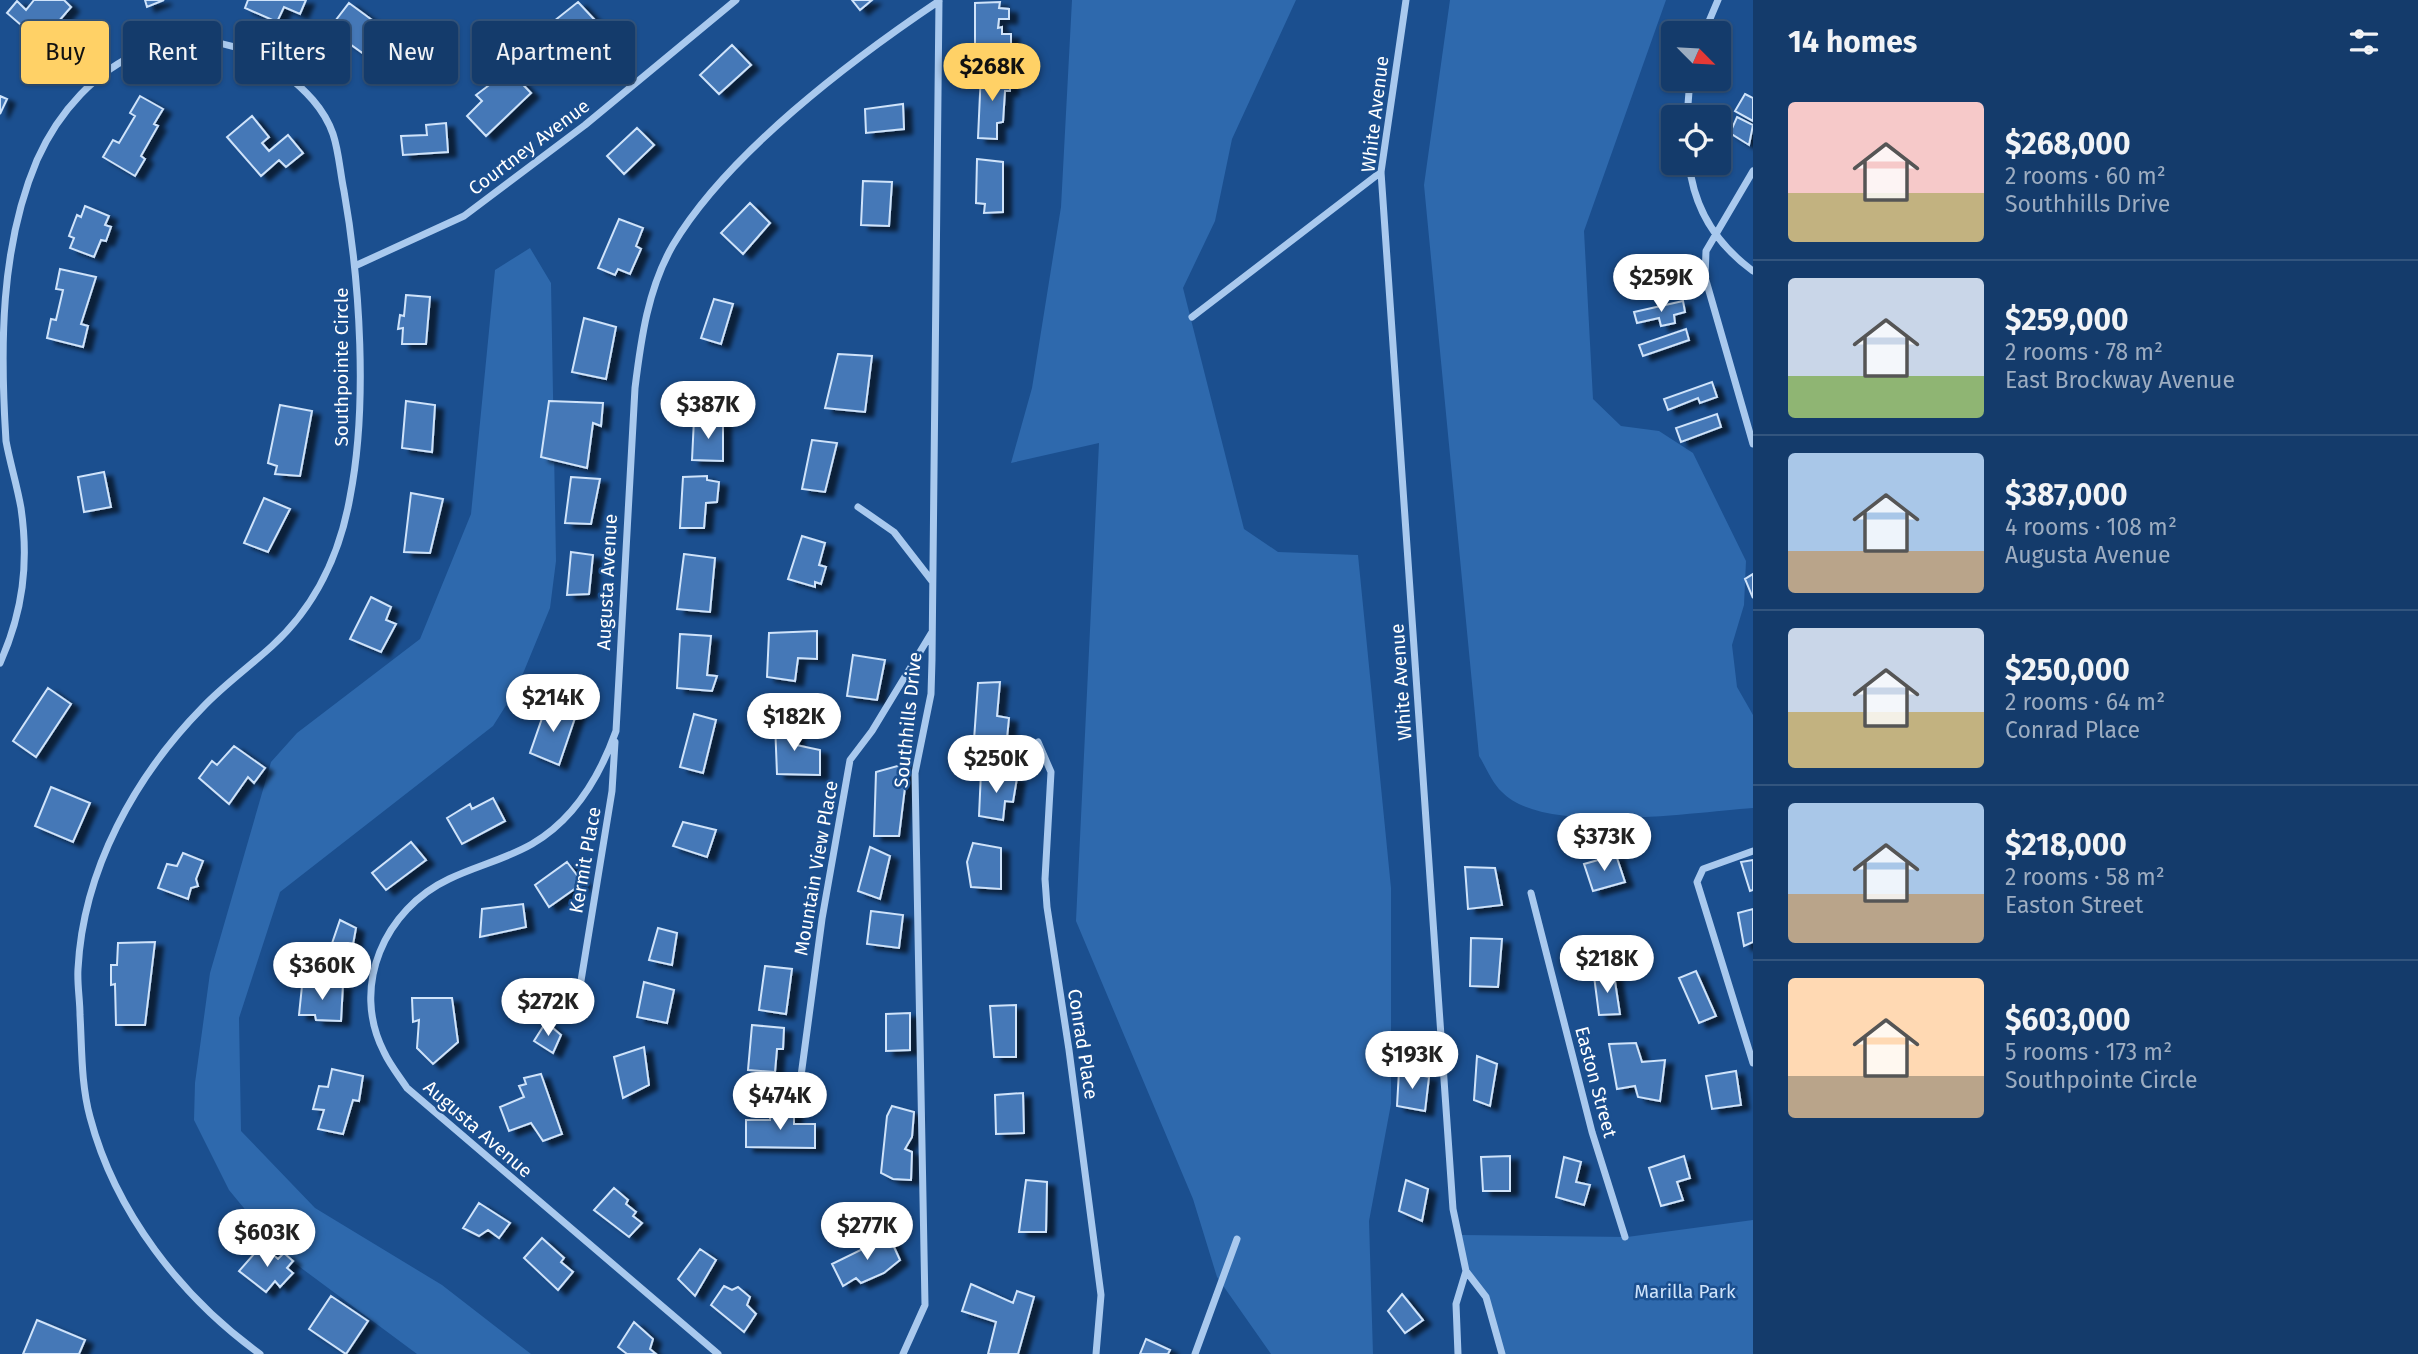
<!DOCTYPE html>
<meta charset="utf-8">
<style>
body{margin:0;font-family:"Fira Sans",sans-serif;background:#214673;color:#f1f3f6;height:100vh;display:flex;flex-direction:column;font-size:26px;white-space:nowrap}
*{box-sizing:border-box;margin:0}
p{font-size:23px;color:#9dadc1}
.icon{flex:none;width:38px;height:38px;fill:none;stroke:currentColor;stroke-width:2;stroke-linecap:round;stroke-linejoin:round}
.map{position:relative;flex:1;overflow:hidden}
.sheet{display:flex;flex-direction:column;background:#143b6b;width:665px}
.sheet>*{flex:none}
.banner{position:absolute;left:21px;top:21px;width:665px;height:63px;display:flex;gap:14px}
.needle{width:46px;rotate:114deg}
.tools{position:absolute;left:1661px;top:21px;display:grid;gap:14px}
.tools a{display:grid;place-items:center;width:70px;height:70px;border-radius:7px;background:#143b6b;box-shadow:0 2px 5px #0004,0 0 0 2px #33557e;font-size:35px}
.price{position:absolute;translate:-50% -60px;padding:0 16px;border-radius:24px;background:#fff;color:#222;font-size:23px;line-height:46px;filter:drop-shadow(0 2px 4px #0008)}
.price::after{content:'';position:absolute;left:50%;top:42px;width:21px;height:16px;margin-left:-10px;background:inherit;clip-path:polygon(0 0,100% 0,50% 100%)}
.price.active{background:#ffd166;color:#111}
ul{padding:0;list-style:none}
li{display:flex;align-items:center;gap:21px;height:175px;padding:0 35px}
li+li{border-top:2px solid #33557e}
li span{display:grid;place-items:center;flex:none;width:196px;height:140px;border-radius:7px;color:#555}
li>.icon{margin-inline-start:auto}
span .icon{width:84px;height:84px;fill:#fffc;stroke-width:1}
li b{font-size:30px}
h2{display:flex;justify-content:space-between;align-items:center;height:84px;padding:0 35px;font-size:30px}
.chip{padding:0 24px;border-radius:7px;background:#143b6b;box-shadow:0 2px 5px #0004,0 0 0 2px #33557e;font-size:24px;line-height:63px}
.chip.active{background:#ffd166;color:#111}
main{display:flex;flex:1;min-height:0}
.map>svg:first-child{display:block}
.green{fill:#2e69ad}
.building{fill:#4478b7;stroke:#cfe3fa;stroke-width:2;filter:url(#shadow)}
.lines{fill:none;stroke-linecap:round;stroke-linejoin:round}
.street{stroke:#a9c9ee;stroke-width:7}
.labels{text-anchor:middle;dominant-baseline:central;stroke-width:5;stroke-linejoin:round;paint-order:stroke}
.street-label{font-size:19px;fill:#fff;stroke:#1b4f8f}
.park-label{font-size:19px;fill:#cfe3fa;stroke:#1b4f8f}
</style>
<main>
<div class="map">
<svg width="1753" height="1354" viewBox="0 0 1753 1354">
<defs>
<filter id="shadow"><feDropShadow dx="8" dy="4.5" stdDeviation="2" flood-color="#0009"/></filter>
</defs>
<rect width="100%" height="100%" fill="#1b4f8f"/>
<path class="green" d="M1072,0h224l-64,139 -17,82 -32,67 61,241 34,23 80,3 33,333v216l-22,117 4,133h-102l-54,-77 -24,-78 -117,-278 23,-478 -88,20 21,-75 29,-181z
M1450,0h216l-82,231 9,168 28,27 38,5 34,22 53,108 -2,44 -12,40 5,42 16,28v93c-59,4 -209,28 -251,-16 -10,-9 -16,-25 -23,-36l-55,-571z
M530,248l21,35 5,278 -6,47 -33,80 -24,38 -213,166 -41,126 2,113 74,77 127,77 89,69h-114l-136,-101 -52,-63 -35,-70 1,-37 15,-110 61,-211 26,-29 123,-94 51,-125 24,-244z
M1753,1220v134h-251l-16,-57 -19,-25 -6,-37 166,2z"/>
<path class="building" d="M34,0h30l7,7 -19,22 10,9 -16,19 -17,-14 6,-6 -28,-24 10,-12 9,9z
M145,0h19l-17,7z
M248,0h58l-6,14 -16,-7 -7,15 -32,-14z
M852,0h20l-12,10z
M578,2l28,30 -19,18 5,5 -13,12 -28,-29 6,-5 -8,-8z
M1000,2l-1,6 10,1v10h-10l-1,9 4,-1v7h9v16h-36v-47z
M349,3l38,28 -7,10 14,10 -12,16 -53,-38z
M732,45l19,20 -32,29 -19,-19z
M509,70l22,23 -45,43 -19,-20 15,-15 -6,-6z
M981,72l29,3v16h-5l-2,31 -6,1v16l-19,-1z
M1745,94l8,4v23l-18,-10z
M0,96l7,3 -7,15z
M140,96l23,13 -9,15 4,2 -17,30 4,3 -10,17 -32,-19 10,-17 6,3 16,-27 -5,-3z
M903,104l1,25 -38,4 -1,-24z
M252,116l17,21 -7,6 7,8 19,-16 15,18 -17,14 -7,-7 -18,16 -34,-39z
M1737,117l16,8 -4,20 -19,-12z
M446,123l2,29 -45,3 -2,-19 26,-1 -1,-10z
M637,128l17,17 -30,29 -17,-18z
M977,159l26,3v50l-19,1 1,-9 -9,-1z
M863,181l29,1 -3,44 -28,-1z
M750,203l20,20 -27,31 -22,-21z
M85,206l24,10 -4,9 6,2 -5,14 -5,-1 -7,17 -24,-9 4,-10 -5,-2 8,-21 4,2z
M619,219l24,9 -7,18 5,3 -11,25 -12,-5 -3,6 -17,-7z
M60,269l36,8 -15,47 7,2 -5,21 -36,-9 4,-19 5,1 7,-30 -7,-1z
M1646,272v5l30,-4 2,11 -51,6 -2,-16z
M406,295l24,2 -4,47h-24l1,-16 -5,1 2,-14 4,1z
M714,299l19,5 -12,40 -20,-6z
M1683,301l2,11 -11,3 1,8 -14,3 -2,-8 -22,5 -3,-11z
M584,318l32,9 -10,52 -34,-7z
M1686,329l3,11 -46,16 -4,-11z
M838,354l34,2 -7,56 -40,-4z
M1712,382l5,15 -17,6 -2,-5 -30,12 -4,-11z
M406,401l29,4 -3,47 -30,-4z
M549,401l54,2 -2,23 -8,-3 -6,45 -46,-11z
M280,405l32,6 -12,65 -25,-2 2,-8 -9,-3z
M1717,414l4,13 -40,15 -5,-14z
M694,419l29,3v39l-31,-1z
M812,440l25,3 -12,49 -23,-3z
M104,472l7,35 -27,5 -6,-35z
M707,476v4l12,2 -2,20 -11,1 -2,25h-24l3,-51z
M571,477l29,2 -9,45 -26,-1z
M411,493l32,6 -13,54 -26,-1z
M264,498l26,11 -22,43 -24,-9z
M802,536l23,7 -6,22 7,2 -5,17 -6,-2v5l-27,-8z
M571,552l22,3 -4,39 -22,1z
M684,554l31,4 -5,54 -33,-3z
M1753,574v24l-8,-19z
M371,597l20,10 -5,13 10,4 -15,28 -31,-13z
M817,631v28l-19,-1 -3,23 -28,-4 2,-44z
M680,634l31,2 -4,39 10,1 -5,15 -35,-3z
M853,655l32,5 -8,40 -30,-4z
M1000,682l-3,34 12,2 -2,20 -9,5 -24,-3 4,-57z
M48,688l23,16 -35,53 -23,-16z
M547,704l30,8 -18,53 -29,-12z
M694,714l22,6 -13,53 -23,-6z
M775,723l22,1 -1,21 24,5v25l-43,-1z
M234,746l31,22 -11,15 -6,-6 -19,27 -30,-26 13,-17 5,4z
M908,763l-9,73h-25l2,-64z
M981,772l36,6 -4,24 -8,-1 -2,19 -24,-4z
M51,787l39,16 -17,39 -38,-16z
M493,798l12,23 -43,23 -15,-26 23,-14 2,5z
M683,822l33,8 -9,27 -34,-11z
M411,842l15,18 -40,30 -14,-17z
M973,843l28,5v41l-30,-2 -4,-25z
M870,847l20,9 -10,43 -22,-8z
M183,853l20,8 -7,18 2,7 -7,2 -3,11 -30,-11 9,-24 10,2z
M1616,855l9,27 -32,9 -9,-27z
M1753,860v30l-3,1 -9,-29z
M567,862l16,21 -34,24 -14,-22z
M1465,867l30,1 7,37 -34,4z
M523,904l3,23 -46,10 2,-28z
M1753,909v33l-9,4 -6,-33z
M871,911l32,4 -4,33 -32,-4z
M340,920l16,8 -6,33 -22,-6z
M658,928l19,5 -5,32 -23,-5z
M1471,938l31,1 -4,48 -28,-1z
M155,942l-10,83h-29l-1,-41 -4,1v-20h6l1,-22z
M765,966l27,3 -6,45 -27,-4z
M1696,971l20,45 -17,7 -20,-45z
M1614,975l6,39 -21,1 -5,-39z
M644,982l30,8 -7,33 -30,-6z
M343,984l-2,37 -25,-1 -1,-5h-16l3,-29z
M412,998h40l6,44 -25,22 -16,-16 2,-28 -6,2z
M1016,1005v52h-22l-4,-51z
M910,1013v37l-24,1v-37z
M546,1022l15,13 -8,18 -19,-12z
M752,1025l32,3 -1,21h-6l-2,23 -27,-2z
M1636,1043l6,19 23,-2 -5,41 -22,-4 -3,-11 -18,3 -8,-45z
M644,1047l5,38 -26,13 -9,-41z
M1477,1056l20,8 -7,42 -16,-6z
M332,1069l31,7 -4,25 -6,-1 -10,34 -25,-5 6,-19 -11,-1 6,-23 9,1z
M1399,1071l30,6 -4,34 -28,-5z
M1736,1071l5,34 -29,4 -6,-33z
M541,1074l21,60 -19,7 -12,-18 -22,8 -9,-24 24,-10 -5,-11 7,-2 -2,-6z
M1023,1093l1,40 -28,1 -1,-39z
M892,1106l22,6 -2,25 -7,12 7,3 -1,28 -18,-1 -12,-6 6,-57z
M770,1111l24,1v12h21v24l-69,-1v-27h24z
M1510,1156v35h-27l-2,-34z
M1684,1156l6,22 -13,4 6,18 -22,6 -12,-38z
M1564,1157l17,5 -5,20 14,3 -6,20 -28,-8z
M1026,1180l21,2 -1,50h-27z
M1406,1180l22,9 -6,32 -23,-10z
M614,1188l14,12 -2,4 10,8 -3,4 9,7 -13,14 -35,-27z
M479,1203l31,20 -11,15 -11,-8 -9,6 -16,-8z
M889,1236l11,24 -16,13 -23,10 -5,-5 -13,8 -11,-22z
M542,1238l22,20 -3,4 12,10 -15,18 -34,-32z
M262,1245l16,14 6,-6 9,8 -6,7 6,5 -13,14 -5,-6 -9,11 -27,-21z
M700,1249l16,11 -21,36 -17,-17z
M971,1284l42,19 4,-12 17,6 -16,57h-30l8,-32 -34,-11z
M724,1286l8,4 6,-3 12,10 -3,8 9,9 -12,18 -33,-27z
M1402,1294l21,26 -18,13 -17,-22z
M331,1296l37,25 -22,33 -37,-25z
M37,1320l48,20 -6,14h-56z
M634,1322l19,17 -3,10 6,5h-29l-9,-7z
M1146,1339l24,11 -2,4h-28z"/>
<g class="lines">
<path class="street" d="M1406,0l-25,172 72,1037 13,62 20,26 16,57
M1704,33l14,-33
M1687,117l3,-38
M1689,163c5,46 27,81 64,108
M1753,171l-47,80 -1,26 48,167
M357,265l107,-49 121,-91 151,-125
M1192,317l189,-145
M858,507l36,25 38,49
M0,663c23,-51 29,-100 21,-155 -4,-23 -11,-45 -15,-67 -6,-93 -6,-194 31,-281 44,-99 151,-160 247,-87 21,17 40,35 49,61 6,18 7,38 11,57 16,91 24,215 6,306 -10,57 -35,110 -78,149 -23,21 -48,39 -69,61 -68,69 -120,163 -125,262 -1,15 2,31 2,46 2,34 1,69 10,102 25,95 91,180 170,237
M1038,742l13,30 -6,107 2,28 22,143 32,245 -5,59
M1753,851l-50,18 -6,13 56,181
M1531,893l61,239 33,105
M579,993l33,-202 3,-49
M799,1091l23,-172 28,-159 22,-29 60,-99
M718,1354l-311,-266c-8,-12 -17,-23 -23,-36 -34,-66 1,-143 65,-173 27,-13 57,-20 83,-35 43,-25 68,-68 84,-113l19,-343c6,-49 13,-100 38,-143 54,-91 178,-185 266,-244
M903,1354l22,-49 -10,-532 16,-79 1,-34 7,-660
M1195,1354l42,-115
M1458,1354l-2,-50 10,-33"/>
</g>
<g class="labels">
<g class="street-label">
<text transform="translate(1375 114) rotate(-83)">White Avenue</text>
<text transform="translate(529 147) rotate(-37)">Courtney Avenue</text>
<text transform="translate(341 367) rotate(-90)">Southpointe Circle</text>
<text transform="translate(607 582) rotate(-87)">Augusta Avenue</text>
<text transform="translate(1401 682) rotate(-94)">White Avenue</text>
<text transform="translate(908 720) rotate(-84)">Southhills Drive</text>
<text transform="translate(585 860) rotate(-80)">Kermit Place</text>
<text transform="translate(816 868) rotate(-80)">Mountain View Place</text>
<text transform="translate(1083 1044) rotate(81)">Conrad Place</text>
<text transform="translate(1596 1082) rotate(75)">Easton Street</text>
<text transform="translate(478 1129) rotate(41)">Augusta Avenue</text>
</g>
<g class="park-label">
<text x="1685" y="1291">Marilla Park</text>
</g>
</g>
</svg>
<div class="tools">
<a><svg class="needle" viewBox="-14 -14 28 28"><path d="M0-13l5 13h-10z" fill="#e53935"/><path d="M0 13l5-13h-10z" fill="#9dadc1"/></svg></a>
<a><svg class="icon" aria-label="locate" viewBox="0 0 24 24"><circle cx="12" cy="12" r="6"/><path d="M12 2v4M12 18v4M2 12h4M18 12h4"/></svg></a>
</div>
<b class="price active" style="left:992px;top:103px">$268K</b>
<b class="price" style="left:1661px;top:314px">$259K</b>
<b class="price" style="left:708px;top:441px">$387K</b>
<b class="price" style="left:553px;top:734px">$214K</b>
<b class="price" style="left:794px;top:753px">$182K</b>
<b class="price" style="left:996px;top:795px">$250K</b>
<b class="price" style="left:1604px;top:873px">$373K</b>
<b class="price" style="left:1607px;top:995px">$218K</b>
<b class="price" style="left:322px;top:1002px">$360K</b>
<b class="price" style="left:548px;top:1038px">$272K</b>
<b class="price" style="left:1412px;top:1091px">$193K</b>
<b class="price" style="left:780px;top:1132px">$474K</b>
<b class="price" style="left:867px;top:1262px">$277K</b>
<b class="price" style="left:267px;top:1269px">$603K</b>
<div class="banner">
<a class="chip active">Buy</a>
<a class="chip">Rent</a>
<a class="chip">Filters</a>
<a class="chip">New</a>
<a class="chip">Apartment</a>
</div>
</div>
<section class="sheet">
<h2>14 homes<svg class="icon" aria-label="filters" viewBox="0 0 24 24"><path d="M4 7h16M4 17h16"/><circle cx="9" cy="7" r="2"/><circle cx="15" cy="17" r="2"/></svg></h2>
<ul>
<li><span style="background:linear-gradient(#f6c9c9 65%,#c2b280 0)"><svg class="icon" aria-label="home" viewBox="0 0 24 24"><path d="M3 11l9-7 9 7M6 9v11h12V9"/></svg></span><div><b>$268,000</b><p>2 rooms · 60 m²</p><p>Southhills Drive</p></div></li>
<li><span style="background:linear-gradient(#c9d6e8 70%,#8fb573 0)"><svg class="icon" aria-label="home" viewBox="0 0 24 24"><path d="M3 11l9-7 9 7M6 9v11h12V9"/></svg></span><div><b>$259,000</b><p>2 rooms · 78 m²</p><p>East Brockway Avenue</p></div></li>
<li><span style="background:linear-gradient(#a9c7e8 70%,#b9a48a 0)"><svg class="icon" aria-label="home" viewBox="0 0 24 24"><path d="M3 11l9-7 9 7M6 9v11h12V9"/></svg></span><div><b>$387,000</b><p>4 rooms · 108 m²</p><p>Augusta Avenue</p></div></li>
<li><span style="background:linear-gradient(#c9d6e8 60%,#c2b280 0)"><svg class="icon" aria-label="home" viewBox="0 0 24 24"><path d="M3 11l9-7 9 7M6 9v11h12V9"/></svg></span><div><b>$250,000</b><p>2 rooms · 64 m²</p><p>Conrad Place</p></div></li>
<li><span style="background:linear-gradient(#a9c7e8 65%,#b9a48a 0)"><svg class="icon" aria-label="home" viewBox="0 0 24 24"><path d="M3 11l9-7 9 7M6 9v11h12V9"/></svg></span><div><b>$218,000</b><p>2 rooms · 58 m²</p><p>Easton Street</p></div></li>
<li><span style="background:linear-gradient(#ffd9b3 70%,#b9a48a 0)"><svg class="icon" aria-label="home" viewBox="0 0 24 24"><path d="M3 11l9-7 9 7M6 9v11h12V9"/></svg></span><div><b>$603,000</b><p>5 rooms · 173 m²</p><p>Southpointe Circle</p></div></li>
</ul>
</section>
</main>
